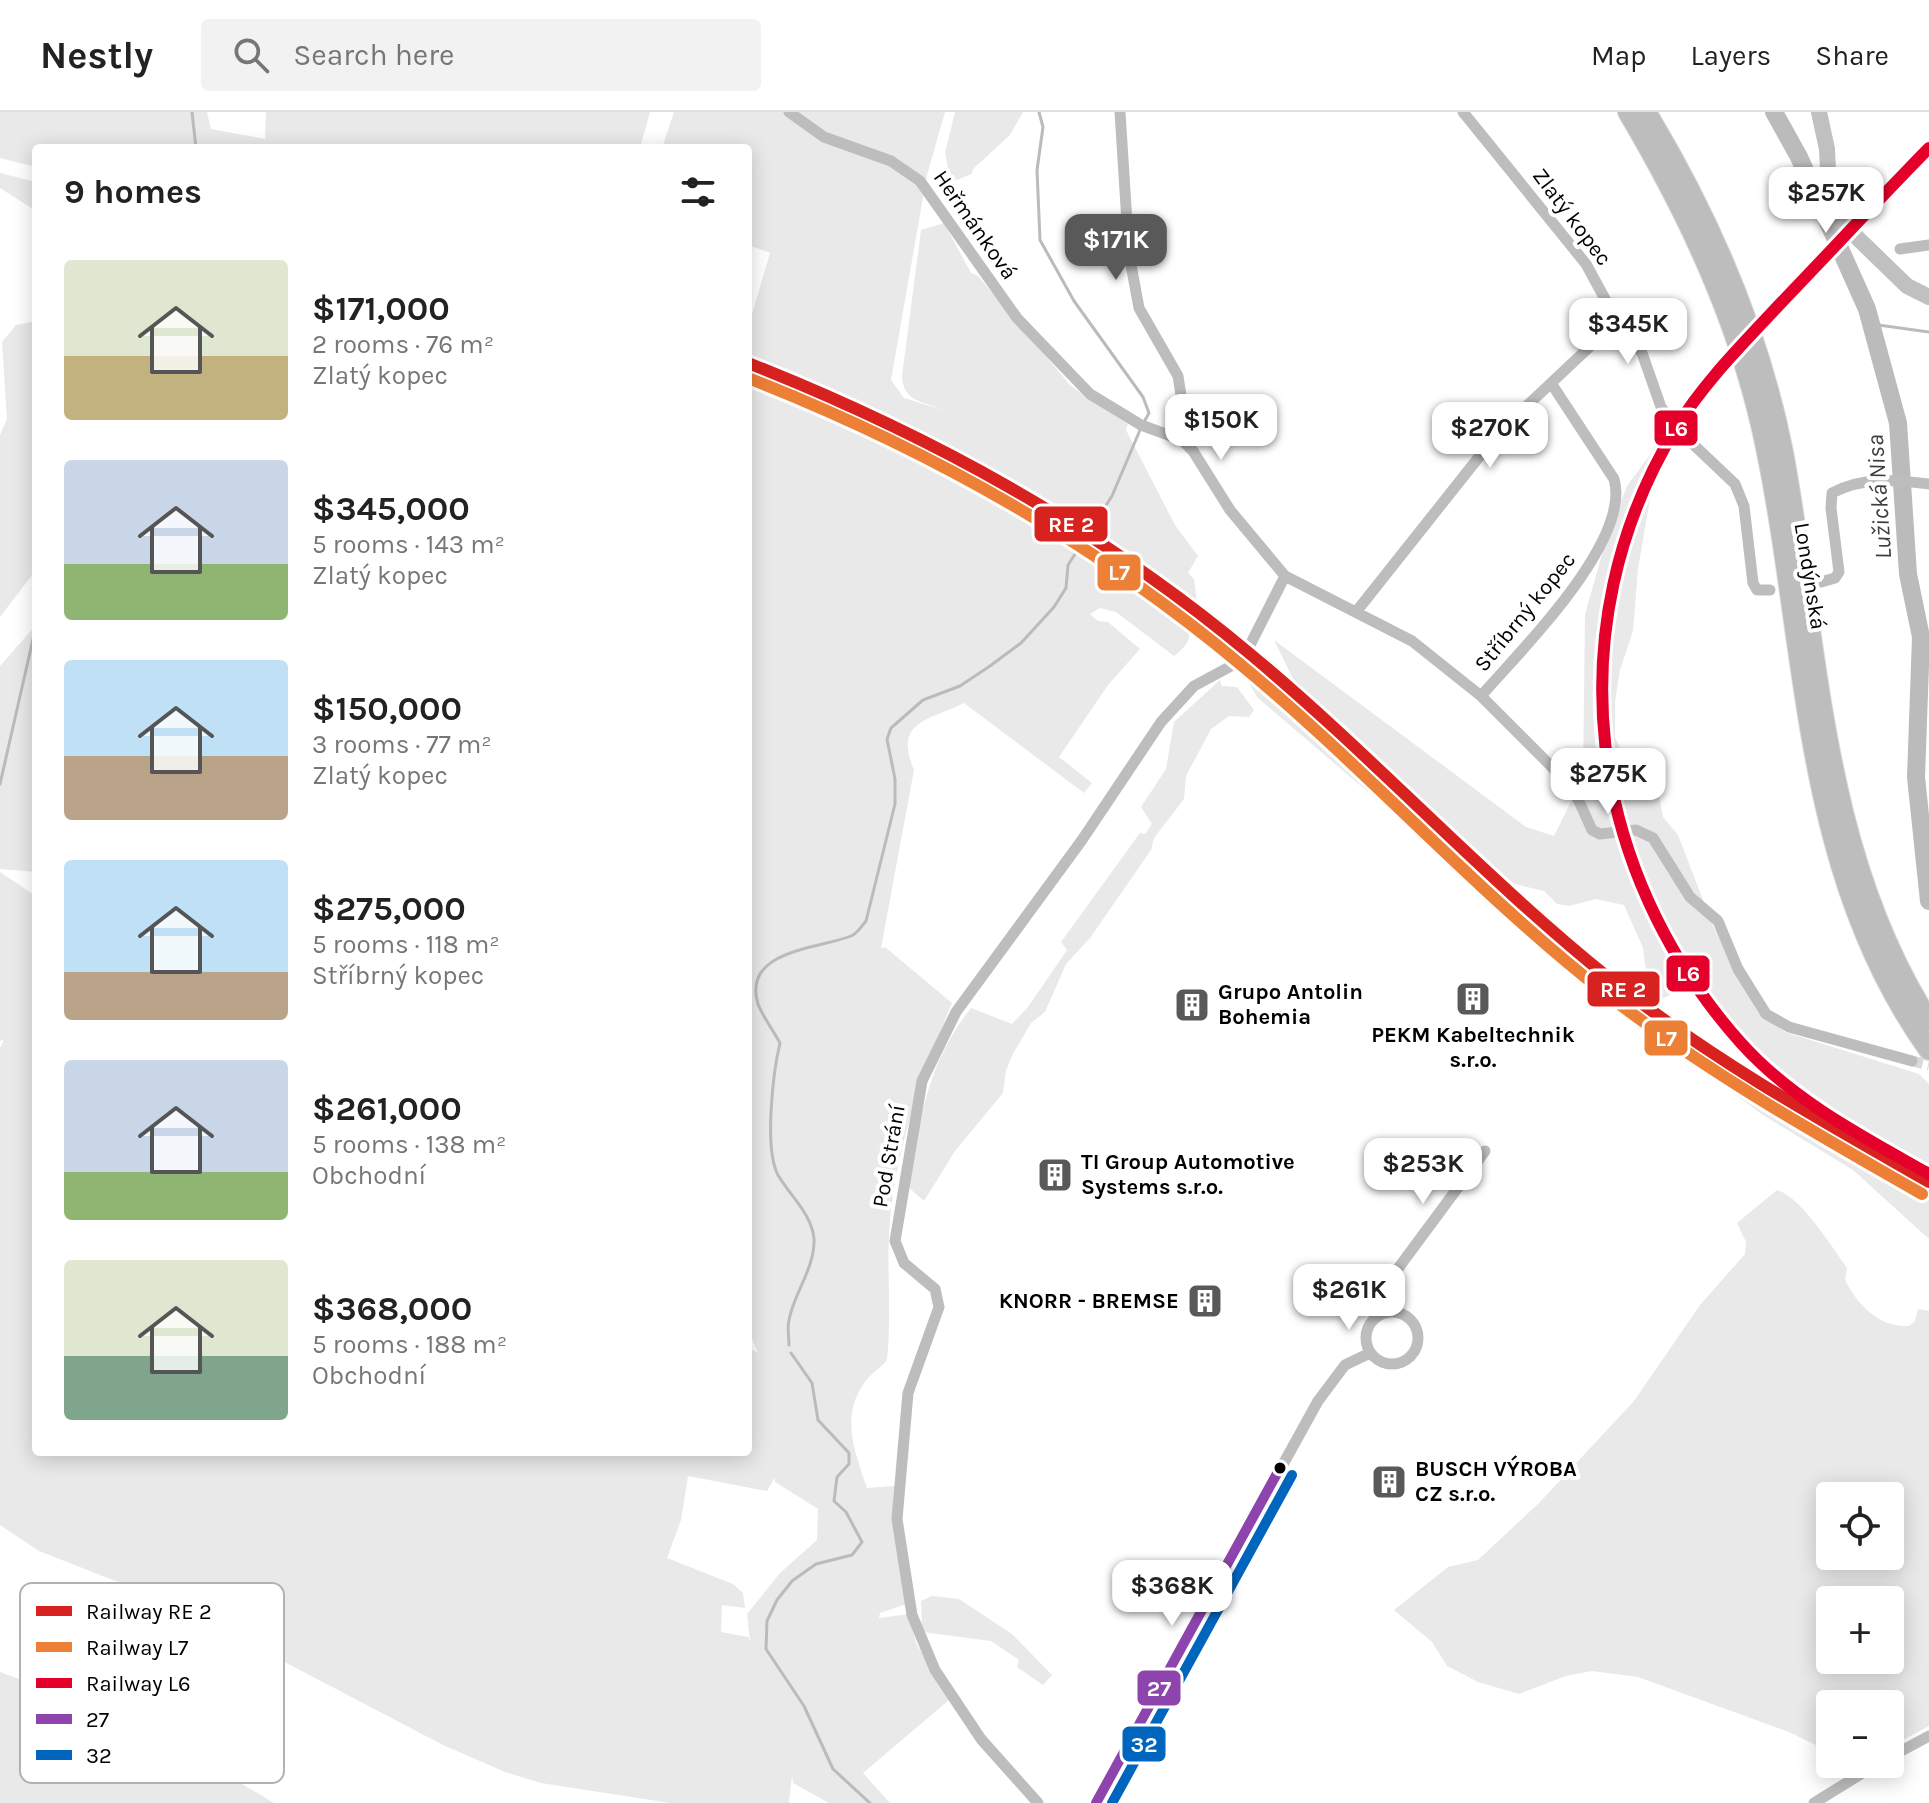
<!DOCTYPE html>
<meta charset="utf-8">
<style>
body{margin:0;font-family:Karla,sans-serif;background:#f2f2f2;color:#222;height:100vh;display:flex;flex-direction:column;font-size:30px;white-space:nowrap}
*{box-sizing:border-box;margin:0}
p{font-size:26px;color:#767676}
.icon{flex:none;width:44px;height:44px;fill:none;stroke:currentColor;stroke-width:2;stroke-linecap:round;stroke-linejoin:round}
.map{position:relative;flex:1;overflow:hidden}
.side{position:absolute;left:32px;top:32px;width:720px;height:1312px;display:flex;flex-direction:column;background:#fff;border-radius:8px;box-shadow:0 4px 20px #0003}
.side>*{flex:none}
.controls{position:absolute;left:1816px;top:1370px;display:grid;gap:16px}
.controls a{display:grid;place-items:center;width:88px;height:88px;border-radius:8px;background:#fff;box-shadow:0 4px 20px #0003;font-size:40px}
.price{position:absolute;translate:-50% -68px;padding:0 18px;border-radius:16px;background:#fff;color:#222;font-size:26px;line-height:52px;filter:drop-shadow(0 2px 4px #0008)}
.price::after{content:'';position:absolute;left:50%;top:48px;width:24px;height:18px;margin-left:-12px;background:inherit;clip-path:polygon(0 0,100% 0,50% 100%)}
.price.on{background:#595959;color:#fff}
ul{padding:0;list-style:none}
li{display:flex;align-items:center;gap:24px;height:200px;padding:0 32px}
li span{display:grid;place-items:center;flex:none;width:224px;height:160px;border-radius:8px;color:#555}
li>.icon{margin-inline-start:auto}
span .icon{width:96px;height:96px;fill:#fffc;stroke-width:1}
li b{font-size:34px}
h2{display:flex;justify-content:space-between;align-items:center;height:96px;padding:0 32px;font-size:34px}
header{display:flex;align-items:center;gap:48px;box-sizing:border-box;height:112px;padding:0 40px;background:#fff;border-bottom:2px solid #e0e0e0}
header strong{font-size:38px}
nav{display:flex;gap:44px;margin-inline-start:auto;font-size:28px}
.search{width:560px;height:72px;background:#f2f2f2;display:flex;align-items:center;gap:20px;box-sizing:border-box;padding:0 28px;border-radius:8px;color:#767676;font-size:30px}
.map>svg:first-child{display:block}
.green{fill:#e9e9e9;fill-rule:evenodd}
.lines{fill:none;stroke-linecap:round;stroke-linejoin:round}
.stream{stroke:#bbb;stroke-width:3}
.river{stroke:#bbb;stroke-width:18}
.street-tunnel{stroke:#d9d9d9;stroke-width:11;stroke-dasharray:11 5.5;stroke-linecap:butt}
.highway-casing{stroke:#dbdbdb;stroke-width:22}
.street{stroke:#bdbdbd;stroke-width:11}
.secondary{stroke:#c0c0c0;stroke-width:16}
.highway{stroke:#bdbdbd;stroke-width:20}
.bus-1-casing{stroke:#fff;stroke-width:16}
.bus-2-casing{stroke:#fff;stroke-width:16}
.bus-1{stroke:#8e44ad;stroke-width:10}
.bus-2{stroke:#0065bd;stroke-width:10}
.rail-1-casing{stroke:#fff;stroke-width:18}
.rail-2-casing{stroke:#fff;stroke-width:18}
.rail-3-casing{stroke:#fff;stroke-width:18}
.rail-1{stroke:#d7221f;stroke-width:12}
.rail-2{stroke:#ed8037;stroke-width:12}
.rail-3{stroke:#e4002b;stroke-width:12}
.bus-dot{fill:#000;stroke:#fff;stroke-width:3}
.labels{text-anchor:middle;dominant-baseline:central;stroke-width:8;stroke-linejoin:round;paint-order:stroke}
.street-label{font-size:22px;fill:#000;stroke:#fff}
.poi-label{font-size:22px;font-weight:bold;fill:#000;stroke:#fff;text-anchor:start}
.water-label{font-size:24px;font-style:italic;fill:#3f3f3f;stroke:#fff}
.key{fill:#fff;stroke:#b2b2b2;stroke-width:2}
.key-label{font-size:22px;fill:#000}
.line-badge{stroke:#fff;stroke-width:3}
.badge-label{font-size:22px;text-anchor:middle;font-weight:bold;fill:#fff}
</style>
<header>
<strong>Nestly</strong>
<div class="search"><svg class="icon" aria-label="search" viewBox="0 0 24 24"><circle cx="10" cy="10" r="6"/><path d="M15 15l6 6"/></svg>Search here</div>
<nav><a>Map</a><a>Layers</a><a>Share</a></nav>
</header>
<div class="map">
<svg width="1929" height="1691" viewBox="0 0 1929 1691">
<rect width="100%" height="100%" fill="#fff"/>
<path class="green" d="M0,0h207l4,17 54,10 1,-27h384l-10,36h-604v19l-36,-9z
M674,0h271l-18,63 -36,205 13,18 39,12c-20,-9 -40,-8 -41,-34l19,-146 23,-7 27,50 7,3 93,110 57,38 -2,6 49,95 23,31 -10,17 6,6 3,23c-139,-103 -287,-187 -449,-247v-36l3,-1 19,-65 -22,-8v-97h-86z
M955,0h68l-13,23 -37,34 -1,5 -21,8 -6,-29z
M0,61l36,9v29l-36,-23z
M36,209v249l-36,47v-182l7,-16 -5,-77 14,-17z
M748,258c159,60 304,143 440,244 4,21 3,29 -14,42l-58,-44 -16,-4 -10,6 8,7 10,1 32,27 -32,36 -49,72 33,26 -8,10 -120,-90c-36,18 -71,18 -50,67l-33,178 4,-1 67,56c-29,69 -55,142 -62,217 -4,47 2,93 -3,140 -7,9 -17,14 -23,23 -24,35 -9,69 3,105l28,-2 12,118 -27,9 -1,5 30,-4 7,29 33,57 -86,73 27,30h-61l-36,-20 -1,-8 -3,28h-119l-129,-20 -36,-11 -62,-27 -269,-141 -135,-53 -39,-26v-477l4,-8 -4,1v-169l36,24v556h712v-105l10,6 -10,-24zM688,1364l79,15 8,-14v5l43,27 -1,31 -37,33 -33,41 3,27 -2,-4 -27,-5 1,-27 23,3 -2,-15 -10,-9 -66,-26 14,-38z
M1658,332c-97,186 -84,365 26,542l-23,14 -14,-22 -4,-30 -19,-43 -28,-6 -27,7 -12,-2 -13,-13 -30,-7 -219,-201 -21,-43 252,187 28,9 29,-59 2,-163 22,-77 20,-51z
M1651,381l-13,76 -5,62 -13,39 -5,32v35l9,20 33,28 6,32 15,18 35,91 46,88 26,18 134,42 10,10v82c-64,-37 -125,-73 -179,-124 -148,-141 -176,-366 -99,-549z
M36,513v247l-36,-3v-203z
M1253,554c135,118 259,251 403,358 85,64 180,116 273,167v48l-76,-69 -90,-55 -120,-88 -385,-329 -11,-18z
M1220,568l2,6 15,1 17,23 -5,7 -20,-1 -18,13 -25,47 -2,23 -30,39 -3,12 -61,88 -24,26 -21,48 -14,11 -18,31 -7,16 -3,23 -48,58 -31,50 -16,-14c13,-69 18,-122 63,-179l41,16 16,-17 39,-57 -6,-8 79,-109 5,1 7,-10 -11,-17 25,-38 8,-47z
M1777,1078c25,8 54,56 70,78l-2,12c12,24 34,48 64,46l6,-5 3,-12 11,2v415l-39,21v-43h-60v48l-41,-20 -151,-55 -46,-6 -26,5 -47,18 -41,-12 -31,-16 -15,-24 -38,-32 54,-43 30,-7 61,-57 95,-102 66,-96 45,-51 1,-12 -9,-19zM1830,1384h60v60h-60zM1830,1488h60v60h-60z
M932,1484l27,3 53,35 40,41 -9,10 -26,-18 2,-7 -28,-19 -69,-9 -1,-31z
M0,1560l106,38 71,35 97,58h-274z"/>
<g class="lines">
<path class="stream" d="M192,0l4,36
M1039,0l4,15 -6,43 3,70 34,61 69,96 6,16 -5,9
M1871,212l58,8
M0,672l36,-158
M789,1233c0,-8 -2,-17 0,-25 5,-27 26,-52 25,-81 -2,-25 -24,-43 -36,-64 -14,-26 -5,-103 2,-132 -7,-13 -17,-26 -22,-39 -17,-56 66,-55 95,-69 5,-3 9,-9 13,-14l29,-117v-25l-8,-40 4,-11 32,-28 37,-14 30,-20 31,-23 33,-36 12,-19 2,-23 44,-69 28,-66
M791,1241l21,30 6,37 31,33v11l-12,13 -3,24 12,11 16,30 -10,13 -36,9 -24,17 -15,19 -10,21 -1,28 38,57 29,63 37,34"/>
<path class="river" d="M1774,0l25,45 68,152 31,114 10,151 13,63 -5,140 13,124"/>
<path class="street-tunnel" d="M1912,949l17,4"/>
<defs>
<path id="highway" d="M1628,0c59,100 108,203 134,317 47,211 36,438 167,621
M1646,0c64,106 113,219 137,340 36,194 37,398 146,569"/>
</defs>
<use href="#highway" class="highway-casing"/>
<path class="street" d="M789,0l35,25 67,24 29,20 97,137 73,76 51,31 41,15 11,11 37,59 55,66 127,65 69,55 92,92 19,42 8,4 36,-4 17,8 37,59 28,24 20,48 28,45 23,13 123,34
M1120,0l9,142 10,54 39,68 6,39 -2,25
M1463,0l123,152 31,57 25,32 19,54 15,21 59,56 9,22 9,77 4,7h13
M1900,137l29,-4
M1821,470l14,-4 4,-6 -8,-64 1,-15c31,-17 63,-13 97,-9
M1356,500l142,-179 119,-112
M1481,584c39,-45 151,-155 133,-217l-63,-96
M1366 1226a26 26 0 1 1 52 0a26 26 0 1 1-52 0Z
M1389,1200l-1,-30 97,-131
M1890,1645l39,-21
M1038,1691l-57,-64 -46,-69 -23,-55 -15,-96 11,-126 31,-86 -4,-18 -31,-26 -9,-22 27,-160 34,-69 126,-172 79,-118 33,-36 39,-21 14,-14 38,-75
M1096,1691l222,-402 27,-36 25,-12
M1814,1691l63,-39"/>
<path class="secondary" d="M1819,0l8,37 2,44 10,27 68,66 22,11"/>
<use href="#highway" class="highway"/>
<defs>
<path id="bus-1" d="M1096,1691l184,-335"/>
<path id="bus-2" d="M1112,1691l180,-328"/>
</defs>
<use href="#bus-1" class="bus-1-casing"/>
<use href="#bus-2" class="bus-2-casing"/>
<use href="#bus-1" class="bus-1"/>
<use href="#bus-2" class="bus-2"/>
<defs>
<path id="rail-1" d="M748,251c182,72 350,164 501,290 125,104 235,225 361,326 99,79 210,141 319,203"/>
<path id="rail-2" d="M748,266c178,70 344,162 492,286 126,104 236,228 365,329 99,77 208,139 317,201"/>
<path id="rail-3" d="M1929,36c-51,52 -100,105 -150,157 -36,39 -75,77 -103,123 -121,199 -89,443 65,615 51,57 122,94 188,131"/>
</defs>
<use href="#rail-1" class="rail-1-casing"/>
<use href="#rail-2" class="rail-2-casing"/>
<use href="#rail-3" class="rail-3-casing"/>
<use href="#rail-1" class="rail-1"/>
<use href="#rail-2" class="rail-2"/>
<use href="#rail-3" class="rail-3"/>
</g>
<defs>
<symbol id="building-square" viewBox="-11 -11 22 22"><rect x="-9" y="-9" width="18" height="18" rx="4" fill="#595959" stroke="#fff"/><path d="M-4-6H4V6H1V3H-1V6H-4ZM-2.5-4.3h1.7v1.8h-1.7ZM.8-4.3h1.7v1.8H.8ZM-2.5-1h1.7V.8h-1.7ZM.8-1h1.7V.8H.8Z" fill="#fff"/></symbol>
</defs>
<g fill-rule="evenodd">
<use href="#building-square" x="1453" y="867" width="40" height="40"/>
<use href="#building-square" x="1172" y="873" width="40" height="40"/>
<use href="#building-square" x="1035" y="1043" width="40" height="40"/>
<use href="#building-square" x="1185" y="1169" width="40" height="40"/>
<use href="#building-square" x="1369" y="1350" width="40" height="40"/>
</g>
<circle class="bus-dot" cx="1280" cy="1356" r="7"/>
<g class="labels">
<g class="street-label">
<text transform="translate(1572 105) rotate(53)">Zlatý kopec</text>
<text transform="translate(975 113) rotate(55)">Heřmánková</text>
<text transform="translate(1810 464) rotate(81)">Londýnská</text>
<text transform="translate(1525 500) rotate(-51)">Stříbrný kopec</text>
<text transform="translate(889 1044) rotate(-80)">Pod Strání</text>
</g>
<g class="poi-label">
<text x="1218" y="880">Grupo Antolin<tspan x="1218" dy="25">Bohemia</tspan></text>
<text x="1473" y="923" text-anchor="middle">PEKM Kabeltechnik<tspan x="1473" dy="25">s.r.o.</tspan></text>
<text x="1081" y="1050">TI Group Automotive<tspan x="1081" dy="25">Systems s.r.o.</tspan></text>
<text x="1179" y="1189" text-anchor="end">KNORR - BREMSE</text>
<text x="1415" y="1357">BUSCH VÝROBA<tspan x="1415" dy="25">CZ s.r.o.</tspan></text>
</g>
<g class="water-label">
<text transform="translate(1879 385) rotate(-94)">Lužická Nisa</text>
</g>
</g>
<rect x="20" y="1471" width="264" height="200" rx="12" class="key"/>
<rect x="36" y="1494" width="36" height="10" fill="#d7221f"/>
<rect x="36" y="1530" width="36" height="10" fill="#ed8037"/>
<rect x="36" y="1566" width="36" height="10" fill="#e4002b"/>
<rect x="36" y="1602" width="36" height="10" fill="#8e44ad"/>
<rect x="36" y="1638" width="36" height="10" fill="#0065bd"/>
<g class="key-label">
<text x="86" y="1507">Railway RE 2</text>
<text x="86" y="1543">Railway L7</text>
<text x="86" y="1579">Railway L6</text>
<text x="86" y="1615">27</text>
<text x="86" y="1651">32</text>
</g>
<g class="line-badge">
<rect x="1653" y="297" width="46" height="38" rx="8" fill="#e4002b"/>
<rect x="1033" y="393" width="76" height="38" rx="8" fill="#d7221f"/>
<rect x="1096" y="441" width="46" height="39" rx="8" fill="#ed8037"/>
<rect x="1665" y="842" width="46" height="39" rx="8" fill="#e4002b"/>
<rect x="1586" y="858" width="75" height="38" rx="8" fill="#d7221f"/>
<rect x="1643" y="907" width="46" height="38" rx="8" fill="#ed8037"/>
<rect x="1136" y="1557" width="46" height="38" rx="8" fill="#8e44ad"/>
<rect x="1121" y="1613" width="46" height="38" rx="8" fill="#0065bd"/>
</g>
<g class="badge-label">
<text x="1676" y="324">L6</text>
<text x="1071" y="420">RE 2</text>
<text x="1119" y="468">L7</text>
<text x="1688" y="869">L6</text>
<text x="1623" y="885">RE 2</text>
<text x="1666" y="934">L7</text>
<text x="1159" y="1584">27</text>
<text x="1144" y="1640">32</text>
</g>
</svg>
<div class="controls">
<a><svg class="icon" aria-label="locate" viewBox="0 0 24 24"><circle cx="12" cy="12" r="6"/><path d="M12 2v4M12 18v4M2 12h4M18 12h4"/></svg></a>
<a>+</a>
<a>−</a>
</div>
<b class="price" style="left:1826px;top:123px">$257K</b>
<b class="price on" style="left:1116px;top:170px">$171K</b>
<b class="price" style="left:1628px;top:254px">$345K</b>
<b class="price" style="left:1221px;top:350px">$150K</b>
<b class="price" style="left:1490px;top:358px">$270K</b>
<b class="price" style="left:1608px;top:704px">$275K</b>
<b class="price" style="left:1423px;top:1094px">$253K</b>
<b class="price" style="left:1349px;top:1220px">$261K</b>
<b class="price" style="left:1172px;top:1516px">$368K</b>
<section class="side">
<h2>9 homes<svg class="icon" aria-label="filters" viewBox="0 0 24 24"><path d="M4 7h16M4 17h16"/><circle cx="9" cy="7" r="2"/><circle cx="15" cy="17" r="2"/></svg></h2>
<ul>
<li><span style="background:linear-gradient(#dfe7d0 60%,#c2b280 0)"><svg class="icon" aria-label="home" viewBox="0 0 24 24"><path d="M3 11l9-7 9 7M6 9v11h12V9"/></svg></span><div><b>$171,000</b><p>2 rooms · 76 m²</p><p>Zlatý kopec</p></div></li>
<li><span style="background:linear-gradient(#c9d6e8 65%,#8fb573 0)"><svg class="icon" aria-label="home" viewBox="0 0 24 24"><path d="M3 11l9-7 9 7M6 9v11h12V9"/></svg></span><div><b>$345,000</b><p>5 rooms · 143 m²</p><p>Zlatý kopec</p></div></li>
<li><span style="background:linear-gradient(#bfe0f5 60%,#b9a48a 0)"><svg class="icon" aria-label="home" viewBox="0 0 24 24"><path d="M3 11l9-7 9 7M6 9v11h12V9"/></svg></span><div><b>$150,000</b><p>3 rooms · 77 m²</p><p>Zlatý kopec</p></div></li>
<li><span style="background:linear-gradient(#bfe0f5 70%,#b9a48a 0)"><svg class="icon" aria-label="home" viewBox="0 0 24 24"><path d="M3 11l9-7 9 7M6 9v11h12V9"/></svg></span><div><b>$275,000</b><p>5 rooms · 118 m²</p><p>Stříbrný kopec</p></div></li>
<li><span style="background:linear-gradient(#c9d6e8 70%,#8fb573 0)"><svg class="icon" aria-label="home" viewBox="0 0 24 24"><path d="M3 11l9-7 9 7M6 9v11h12V9"/></svg></span><div><b>$261,000</b><p>5 rooms · 138 m²</p><p>Obchodní</p></div></li>
<li><span style="background:linear-gradient(#dfe7d0 60%,#7fa58c 0)"><svg class="icon" aria-label="home" viewBox="0 0 24 24"><path d="M3 11l9-7 9 7M6 9v11h12V9"/></svg></span><div><b>$368,000</b><p>5 rooms · 188 m²</p><p>Obchodní</p></div></li>
</ul>
</section>
</div>
